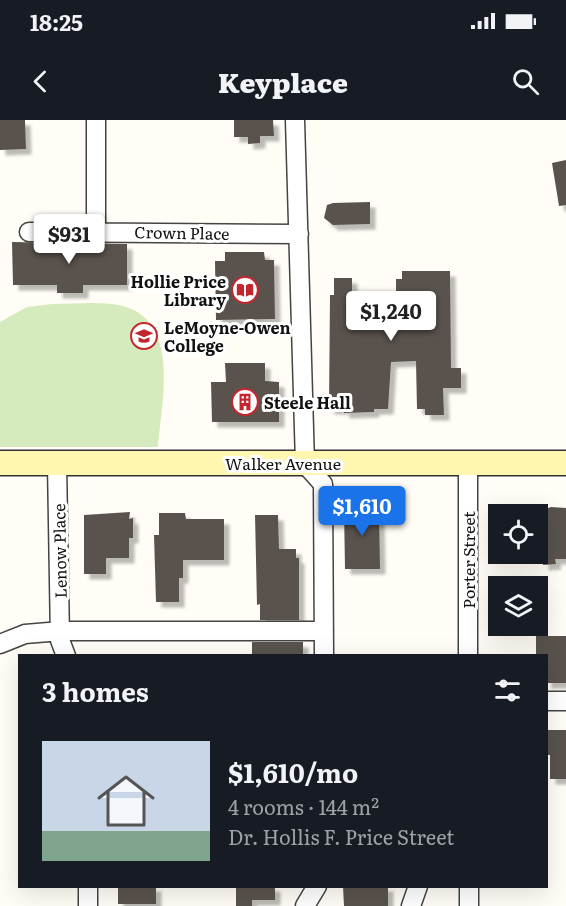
<!DOCTYPE html>
<meta charset="utf-8">
<style>
body{margin:0;font-family:Literata,serif;background:#242831;color:#f1f3f6;height:100vh;display:flex;flex-direction:column;font-size:22px;white-space:nowrap}
*{box-sizing:border-box;margin:0}
p{font-size:20px;color:#9ea1a6}
.icon{flex:none;width:33px;height:33px;fill:none;stroke:currentColor;stroke-width:2;stroke-linecap:round;stroke-linejoin:round}
.map{position:relative;flex:1;overflow:hidden}
.sheet{position:absolute;left:18px;top:534px;width:530px;height:234px;display:flex;flex-direction:column;background:#171b24;border-radius:0px;box-shadow:0 6px 24px #0002}
.sheet>*{flex:none}
.controls{position:absolute;left:488px;top:384px;display:grid;gap:12px}
.controls a{display:grid;place-items:center;width:60px;height:60px;border-radius:0px;background:#171b24;box-shadow:0 6px 24px #0002;font-size:30px}
.price{position:absolute;translate:-50% -51px;padding:0 14px;border-radius:6px;background:#fff;color:#222;font-size:20px;line-height:39px;filter:drop-shadow(0 2px 3px #0008)}
.price::after{content:'';position:absolute;left:50%;top:36px;width:18px;height:14px;margin-left:-9px;background:inherit;clip-path:polygon(0 0,100% 0,50% 100%)}
.price.selected{background:#1a73e8;color:#fff}
ul{padding:0;list-style:none}
li{display:flex;align-items:center;gap:18px;height:150px;padding:0 24px}
li+li{border-top:2px solid #363941}
li span{display:grid;place-items:center;flex:none;width:168px;height:120px;border-radius:0px;color:#555}
li>.icon{margin-inline-start:auto}
span .icon{width:72px;height:72px;fill:#fffc;stroke-width:1}
li b{font-size:26px}
h2{display:flex;justify-content:space-between;align-items:center;height:72px;padding:0 24px;font-size:26px}
.status{display:flex;justify-content:space-between;align-items:center;height:42px;padding:0 30px;background:#171b24;direction:ltr}
.status svg{height:16px;fill:currentColor}
header{display:flex;justify-content:space-between;align-items:center;height:78px;padding:0 24px;background:#171b24;font-size:27px;font-weight:800}
.map>svg:first-child{display:block}
.green{fill:#d5ebbd}
.building{fill:#5a524d;filter:url(#shadow)}
.lines{fill:none;stroke-linecap:round;stroke-linejoin:round}
.street-casing{stroke:#444;stroke-width:21}
.secondary-casing{stroke:#333;stroke-width:27}
.street{stroke:#fff;stroke-width:18}
.secondary{stroke:#fff6b0;stroke-width:24}
.labels{text-anchor:middle;dominant-baseline:central;stroke-width:6;stroke-linejoin:round;paint-order:stroke}
.street-label{font-size:16px;fill:#111;stroke:#fff}
.poi-label{font-size:16px;font-weight:bold;fill:#111;stroke:#fff;text-anchor:start}
</style>
<div class="status"><b>18:25</b><svg viewBox="0 0 49 12"><path d="M0 12V9h3v3zM5 12V6h3v6zM10 12V3h3v9zM15 12V0h3v12zM26 1h20v11H26zM47 4h2v5h-2z"/></svg></div>
<header><svg class="icon" aria-label="back" viewBox="0 0 24 24"><path d="M15 5l-7 7 7 7"/></svg>Keyplace<svg class="icon" aria-label="search" viewBox="0 0 24 24"><circle cx="10" cy="10" r="6"/><path d="M15 15l6 6"/></svg></header>
<div class="map">
<svg width="566" height="786" viewBox="0 0 566 786">
<defs>
<filter id="shadow"><feDropShadow dx="5.5" dy="5.5" stdDeviation="1.5" flood-color="#0004"/></filter>
</defs>
<rect width="100%" height="100%" fill="#fffdf5"/>
<path class="green" d="M52,184c20,0 40,-2 60,0 71,8 50,95 46,143h-158v-125l27,-15z"/>
<path class="building" d="M0,0h25l1,29 -26,1z
M234,0h39l1,16h-14v7l-12,1v-7h-14z
M566,40v45l-7,1 -7,-43z
M370,82v22l-37,1 -9,-7 3,-13 6,-2z
M12,122l115,2v41h-44v8h-26v-8h-44z
M225,132h39l1,8h9l1,59 -59,1 -1,-59h10z
M402,151h48l1,97h10v20h-18l1,27h-19v-6h-8l-1,-48 -25,1 -3,47h-14v3l-30,1v-4h-15l1,-114h4v-17h18v14l44,3v-16h6z
M225,243h40v18l14,1v40h-67l-1,-40h15z
M371,383v5h8l1,61h-35l-1,-61h9v-4z
M551,387l15,1v51h-11l1,5 -13,1v-30h-6v-15h3l3,-10z
M130,392l-1,7 4,-1v20h-4v20h-23v16h-22v-59z
M159,393h26l1,6h38v41h-41v18h-4v24h-23l-2,-67h5z
M255,395h23l1,34h17v9h3v62h-39v-16l-3,1z
M536,516h30v47h-20v-27h-10z
M252,522h51v14h-51z
M546,610h20v49h-16v-24h-4z
M118,766h38v18h-38z
M236,766h39v14h-23v6h-16z
M343,766h45v20h-44z"/>
<g class="lines">
<defs>
<path id="street" d="M295,0l10,344 18,20 1,172
M96,111v-111
M29,112l270,2
M57,343l3,177 6,16
M468,344v192
M0,524l25,-10 36,-3h263
M546,581h20
M88,766v20
M469,766v20
M305,786l12,-20
M411,786l7,-20"/>
<path id="secondary" d="M0,343h566"/>
</defs>
<use href="#street" class="street-casing"/>
<use href="#secondary" class="secondary-casing"/>
<use href="#street" class="street"/>
<use href="#secondary" class="secondary"/>
</g>
<defs>
<symbol id="library-ring" viewBox="-11 -11 22 22"><circle r="9.5" fill="#fff" stroke="#c4262e" stroke-width="1.5"/><path d="M-6-4Q-3-5.5-.7-3.5V5Q-3 3-6 4ZM6-4Q3-5.5 .7-3.5V5Q3 3 6 4Z" fill="#c4262e"/></symbol>
<symbol id="university-ring" viewBox="-11 -11 22 22"><circle r="9.5" fill="#fff" stroke="#c4262e" stroke-width="1.5"/><path d="M0-5L7-2L0 1L-7-2ZM-4 1L0 2.5L4 1V4Q0 6-4 4Z" fill="#c4262e"/></symbol>
<symbol id="building-ring" viewBox="-11 -11 22 22"><circle r="9.5" fill="#fff" stroke="#c4262e" stroke-width="1.5"/><path d="M-4-6H4V6H1V3H-1V6H-4ZM-2.5-4.3h1.7v1.8h-1.7ZM.8-4.3h1.7v1.8H.8ZM-2.5-1h1.7V.8h-1.7ZM.8-1h1.7V.8H.8Z" fill="#c4262e"/></symbol>
</defs>
<g fill-rule="evenodd">
<use href="#library-ring" x="230" y="155" width="30" height="30"/>
<use href="#university-ring" x="129" y="201" width="30" height="30"/>
<use href="#building-ring" x="230" y="267" width="30" height="30"/>
</g>
<g class="labels">
<g class="street-label">
<text transform="translate(182 112) rotate(1)">Crown Place</text>
<text x="283" y="343">Walker Avenue</text>
<text transform="translate(59 431) rotate(-91)">Lenow Place</text>
<text transform="translate(468 440) rotate(-90)">Porter Street</text>
</g>
<g class="poi-label">
<text x="226" y="161" text-anchor="end">Hollie Price<tspan x="226" dy="18">Library</tspan></text>
<text x="164" y="207">LeMoyne-Owen<tspan x="164" dy="18">College</tspan></text>
<text x="264" y="282">Steele Hall</text>
</g>
</g>
</svg>
<div class="controls">
<a><svg class="icon" aria-label="locate" viewBox="0 0 24 24"><circle cx="12" cy="12" r="6"/><path d="M12 2v4M12 18v4M2 12h4M18 12h4"/></svg></a>
<a><svg class="icon" aria-label="layers" viewBox="0 0 24 24"><path d="M12 4l9 5-9 5-9-5zM3 14l9 5 9-5"/></svg></a>
</div>
<b class="price" style="left:69px;top:145px">$931</b>
<b class="price" style="left:391px;top:222px">$1,240</b>
<b class="price selected" style="left:362px;top:417px">$1,610</b>
<section class="sheet">
<h2>3 homes<svg class="icon" aria-label="filters" viewBox="0 0 24 24"><path d="M4 7h16M4 17h16"/><circle cx="9" cy="7" r="2"/><circle cx="15" cy="17" r="2"/></svg></h2>
<ul>
<li><span style="background:linear-gradient(#c9d6e8 75%,#7fa58c 0)"><svg class="icon" aria-label="home" viewBox="0 0 24 24"><path d="M3 11l9-7 9 7M6 9v11h12V9"/></svg></span><div><b>$1,610/mo</b><p>4 rooms · 144 m²</p><p>Dr. Hollis F. Price Street</p></div></li>
</ul>
</section>
</div>
